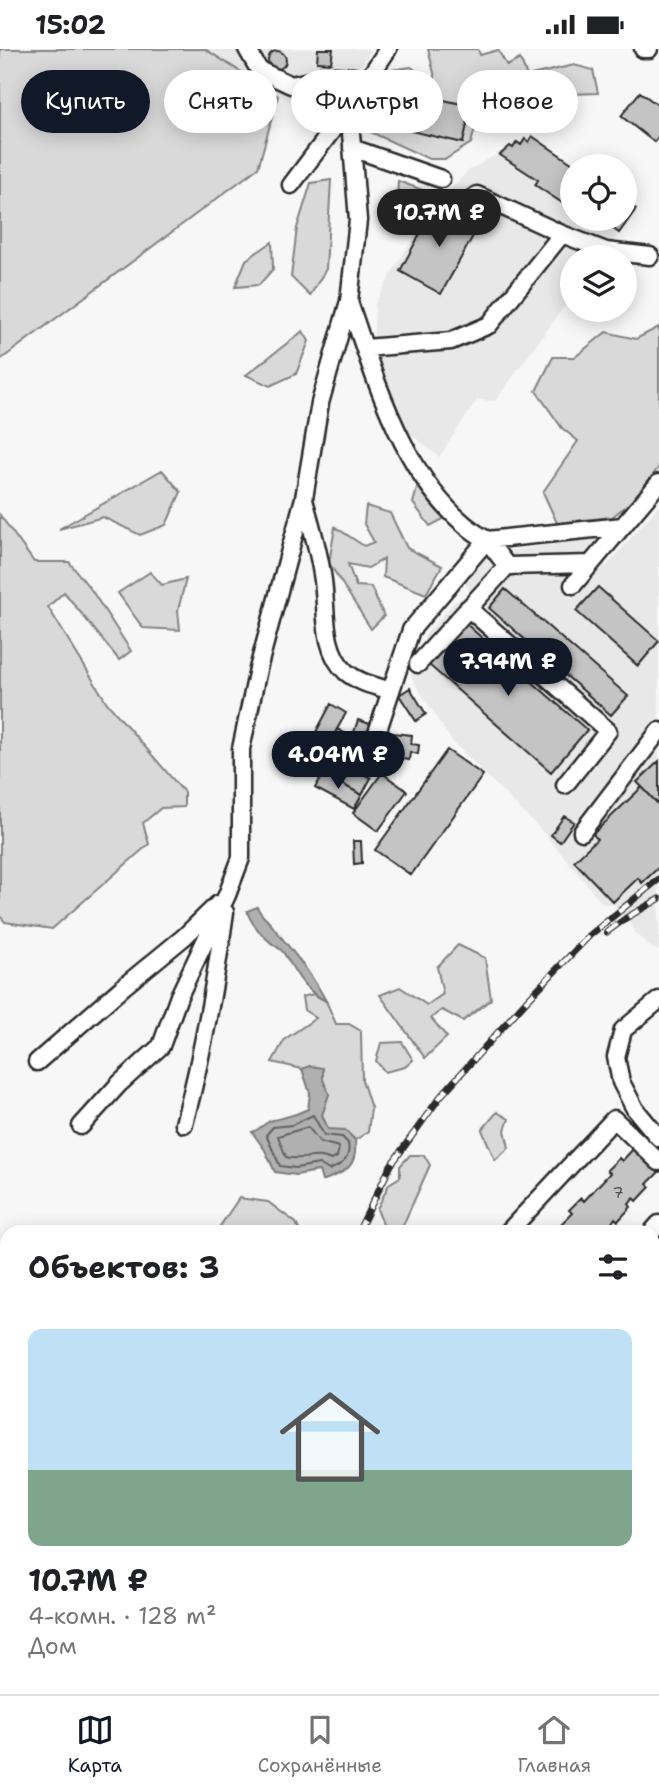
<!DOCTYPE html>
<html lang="ru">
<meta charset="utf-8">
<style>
body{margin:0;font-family:"Shantell Sans",sans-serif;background:#f6f6f6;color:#202124;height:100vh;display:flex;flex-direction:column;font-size:26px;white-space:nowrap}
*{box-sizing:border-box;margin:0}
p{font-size:23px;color:#757577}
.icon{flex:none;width:38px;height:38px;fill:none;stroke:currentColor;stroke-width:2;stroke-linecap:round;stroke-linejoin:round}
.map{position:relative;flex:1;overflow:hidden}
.drawer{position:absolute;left:0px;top:1176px;width:660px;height:469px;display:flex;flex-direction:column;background:#fff;border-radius:21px 21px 0 0;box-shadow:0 4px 18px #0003}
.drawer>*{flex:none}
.hud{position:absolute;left:21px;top:21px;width:618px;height:63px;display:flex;gap:14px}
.tools{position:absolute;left:560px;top:105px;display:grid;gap:14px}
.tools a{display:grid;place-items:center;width:77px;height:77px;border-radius:50%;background:#fff;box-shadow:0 4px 18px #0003;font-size:35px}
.price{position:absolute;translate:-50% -60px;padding:0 16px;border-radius:24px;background:#111827;color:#fff;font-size:23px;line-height:46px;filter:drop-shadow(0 2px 4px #0008)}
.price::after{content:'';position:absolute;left:50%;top:42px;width:21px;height:16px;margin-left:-10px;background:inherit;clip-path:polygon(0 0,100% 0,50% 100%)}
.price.selected{background:#222;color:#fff}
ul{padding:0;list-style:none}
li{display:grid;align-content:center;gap:14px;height:371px;padding:0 28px}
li+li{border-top:2px solid #e0e0e0}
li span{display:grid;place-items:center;height:217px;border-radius:14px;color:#555}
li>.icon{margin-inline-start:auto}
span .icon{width:126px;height:126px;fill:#fffc;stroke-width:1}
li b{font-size:30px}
h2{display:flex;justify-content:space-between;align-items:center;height:84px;padding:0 28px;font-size:30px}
.chip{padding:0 24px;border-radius:32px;background:#fff;box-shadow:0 4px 18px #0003;font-size:24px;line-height:63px}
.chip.selected{background:#111827;color:#fff}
.status{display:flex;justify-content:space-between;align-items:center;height:49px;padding:0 35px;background:#fff;direction:ltr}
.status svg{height:19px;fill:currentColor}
.dock{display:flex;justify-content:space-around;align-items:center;height:98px;border-top:2px solid #e0e0e0;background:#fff;font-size:19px;color:#757577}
.dock a{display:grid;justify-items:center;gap:4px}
.dock .selected{color:#111827}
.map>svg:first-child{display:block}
.built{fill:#e8e8e8}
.green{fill:#d9d9d9;stroke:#828282;stroke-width:2}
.water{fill:#b0b0b0;stroke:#7b7b7b;stroke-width:2}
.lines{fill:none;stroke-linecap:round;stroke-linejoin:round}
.shore{stroke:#606060;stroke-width:2}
.building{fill:#c4c4c4;stroke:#2b2b2b;stroke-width:2}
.minor-casing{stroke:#2b2b2b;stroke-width:21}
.minor{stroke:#fff;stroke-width:16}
.rail-casing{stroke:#2b2b2b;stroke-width:7}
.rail{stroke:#fff;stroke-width:4.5;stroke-dasharray:13;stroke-linecap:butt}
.labels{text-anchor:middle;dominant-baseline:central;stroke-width:7;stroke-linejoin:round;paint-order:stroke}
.number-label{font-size:16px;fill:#515151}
</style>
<div class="status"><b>15:02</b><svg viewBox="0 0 49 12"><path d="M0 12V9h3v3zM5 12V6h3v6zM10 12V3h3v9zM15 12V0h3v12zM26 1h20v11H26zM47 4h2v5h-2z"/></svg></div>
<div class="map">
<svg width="659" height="1645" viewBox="0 0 659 1645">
<rect width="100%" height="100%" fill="#f7f7f7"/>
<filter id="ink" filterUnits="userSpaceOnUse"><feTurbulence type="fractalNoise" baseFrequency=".0143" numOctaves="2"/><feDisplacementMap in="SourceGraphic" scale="14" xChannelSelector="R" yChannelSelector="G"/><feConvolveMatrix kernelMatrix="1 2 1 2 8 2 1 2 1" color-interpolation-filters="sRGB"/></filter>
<g filter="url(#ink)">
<path class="built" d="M205,0h167l-47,74z
M532,87l44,30h-4v53h53v-18l11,8 -35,48h-29v39l-77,105 -18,-1 -38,57 -32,-26 -34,-78 2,-49 20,-37 41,-63 32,-33 42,-25z
M659,456v446l-9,-4 -14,-13 -7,-13 -16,-17h-10l-57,-69 -95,-95 -39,-61 -1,-11 2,-11 11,-10v-11l29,-33 17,-10 -5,-12 13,-23 13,-4 102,-16 13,15v14z
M7,1438v200h135l-1,7h-141v-201z"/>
<path class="green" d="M0,0h205l73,47 -20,72 -258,192z
M428,0h50l2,6 18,-5 9,16 13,-7 7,17 47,-11 19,5 5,23 -29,1c-35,40 -41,36 -90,19l-8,30 -25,16h-17l-63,-29 1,-9 96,21 -34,-45 6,-20z
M411,18l16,11 -5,17 -32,-7 -3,8 -14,-3 12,-22z
M331,131l-5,89 -16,27 -19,-19 6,-49 14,-45z
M398,132l27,10 -2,29 -27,-2z
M272,193l1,27 -14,16 -24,2 11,-27z
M659,278v140l-27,34 -20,16 -55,6 -14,-31 35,-51 -16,-13 -26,-37 17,-34h22l31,-25 30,7z
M303,282l6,10 -13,33 -26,12 -24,-11z
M162,421l19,22 -15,33 -26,10 -37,-18 -44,12z
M418,436l31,31 -19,10 -17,-23z
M366,457l24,7 17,35 35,18 -16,28 -43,-17 1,-18 -16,9 -20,-4 8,22 15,1 13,29 -13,13 -42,-66 6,-36 29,19 10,-4 -10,-18z
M0,466l34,47h35l23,29 39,60 -12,9 -55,-68 -16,15 59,96 77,89v15l-23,1 -18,15 6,21 -97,85 -47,-7 -5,-6z
M150,523l12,13 24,-6 -8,31 2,20 -37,-2 -25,-35z
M458,896l27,13 6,41 -28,22 -21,-11 -11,8 16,19 -22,21 -45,-63 20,-8 27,18 16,-11 -6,-27z
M313,945l13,7 10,23h13l12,7 1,49 9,28 -3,24 -13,8 -10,-10h-17l-6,-15 7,-21 -6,-14 -13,-14 -8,3 -30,-7 13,-23 31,-21 -12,-8 -2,-13z
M402,993l11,18 -8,7 -20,5 -9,-11 5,-18z
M497,1063l12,7 -4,11 4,18 -14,12 -13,-30z
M410,1106h14l6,10 -30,67h-14l-9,-23 12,-25 11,-7v-11z
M239,1149l29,4 28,21 4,9h-84z"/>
<path class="water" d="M257,858c5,10 11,13 17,21 19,24 38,46 52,73 -25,-13 -29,-28 -43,-49 -4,-5 -9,-6 -13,-10 -9,-8 -20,-20 -23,-31z
M310,1017l13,2v12l6,14 -7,21 6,14 17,1 10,10c3,28 -10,32 -33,41l-3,-10 -23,4 -21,-3 -10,-22 -13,-18c9,-3 13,-10 21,-12 16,-4 19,-3 35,-11l2,-16 -8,-24z"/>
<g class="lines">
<path class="shore" d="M313,1066l11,20 18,2 6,6c3,15 -5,22 -19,27l-10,-6 -23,4 -16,-2 -14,-31 7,-8 19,-2z
M308,1078l12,15 19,5 -2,10 -6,3c-15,-8 -30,2 -45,-3l-8,-21z"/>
</g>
<path class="building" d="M318,0h15l-2,14 -14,-1z
M268 11a9 9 0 1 1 18 0a9 9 0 1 1-18 0Z
M389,39l82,18 -8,37 -82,-19z
M640,43l19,14v30l-5,6 -33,-26z
M373,44l14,3 -6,28 -14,-3z
M532,87l44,30h-4v32l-5,8 -32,-21 3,-5 -38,-25 10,-9 3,2 4,-6 4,3 4,-6 4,3z
M625,152l11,8 -17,24 -19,-14h25z
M480,153l12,7 -11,19 -12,-6z
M436,155l42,23 -37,67 -41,-23z
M598,538l61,54 -21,25 -62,-55z
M505,540l123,107 -17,19 -122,-107z
M465,574l122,107 -36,42 -122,-107z
M410,639l16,26 -10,7 -17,-26z
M331,655l15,9 -22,40 -15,-8z
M358,671l15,5 -4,12 -15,-5z
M337,680l24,13 -13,24 -24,-13z
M392,684l20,2 -1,9 8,1 -1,9 -8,-2 -1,8 -20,-3 1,-8 -6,-1 1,-9 6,1z
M447,701l36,25 -72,100 -36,-25z
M319,702l52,27 -9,17 -51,-28z
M659,712v44l-22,-23z
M382,724l25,18 -29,40 -25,-18z
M323,725l39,21 -8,14 -39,-21z
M642,738l17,18v62l-17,16 -4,-5 -25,24 -39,-41 23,-22 -4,-5z
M564,767l10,6 -14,20 -9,-7z
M353,792h8l1,22 -8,1z
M634,1099l25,24 -12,12 3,3 -13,14 -3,-3 -5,6 2,3 -13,14 -3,-3 -9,14h-37l-8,-8 11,-11 -3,-3 12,-12 3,3 26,-28 -3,-3 12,-12 3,3z
M657,1368l2,3v43l-6,7v-49z
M32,1638h37l-8,7h-23z"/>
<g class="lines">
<defs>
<path id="minor" d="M247,0l12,21 32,15 42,-9 20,1 12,5
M643,0h6
M352,99l89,31
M291,136l58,-77 39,-59
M562,185l44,17 44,5
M349,253c27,80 60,194 138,238l136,-14
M365,299l86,-7 38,-16 73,-91 -85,-39 -15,11
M304,451c7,24 14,49 18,74 6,31 -2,74 24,98 13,11 30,14 45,19
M573,536l86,-102
M468,559l140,123 -43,54
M418,615l89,-98 84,-2
M367,714l44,-133 76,-90 20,26
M582,783l77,-101
M659,951l-36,30 -7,27 5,25 14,27 24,29
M37,1013l86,-75 61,-50 34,-33
M184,1075c19,-70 31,-140 41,-212
M81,1077l38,-42 42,-38 18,-50 48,-101 14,-37v-109l17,-80 46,-171 16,-95 29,-102 9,-81 -9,-112
M508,1183l106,-113 45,43
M652,1183l7,-8
M653,1340l6,7
M0,1424l2,3 -2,1
M653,1464l6,-6
M0,1602l7,-6
M653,1625l6,6
M305,1638l3,7
M514,1638l5,7
M547,1638l5,7
M609,1638l7,7"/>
</defs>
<use href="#minor" class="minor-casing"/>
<use href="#minor" class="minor"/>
<defs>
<path id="rail" d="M607,883l19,-14 33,-19
M358,1183l33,-67 49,-68 87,-97 63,-65 69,-56
M432,1638l5,7"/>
</defs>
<use href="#rail" class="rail-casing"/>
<use href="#rail" class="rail"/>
</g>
</g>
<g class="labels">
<g class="number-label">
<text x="618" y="1143">7</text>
</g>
</g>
</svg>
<div class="tools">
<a><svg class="icon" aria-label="locate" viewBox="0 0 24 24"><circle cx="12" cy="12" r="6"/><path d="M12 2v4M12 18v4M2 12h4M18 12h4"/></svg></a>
<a><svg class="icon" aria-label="layers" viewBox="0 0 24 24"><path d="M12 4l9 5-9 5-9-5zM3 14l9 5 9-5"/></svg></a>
</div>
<b class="price selected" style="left:439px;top:200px">10.7M ₽</b>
<b class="price" style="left:508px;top:649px">7.94M ₽</b>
<b class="price" style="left:338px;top:742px">4.04M ₽</b>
<div class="hud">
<a class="chip selected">Купить</a>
<a class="chip">Снять</a>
<a class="chip">Фильтры</a>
<a class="chip">Новое</a>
</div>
<section class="drawer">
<h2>Объектов: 3<svg class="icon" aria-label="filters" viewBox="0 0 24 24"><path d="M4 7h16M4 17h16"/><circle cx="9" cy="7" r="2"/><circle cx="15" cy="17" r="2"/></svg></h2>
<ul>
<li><span style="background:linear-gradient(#bfe0f5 65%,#7fa58c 0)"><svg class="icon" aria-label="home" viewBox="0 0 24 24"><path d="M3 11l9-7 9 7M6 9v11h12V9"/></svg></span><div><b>10.7M ₽</b><p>4-комн. · 128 m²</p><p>Дом</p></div></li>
</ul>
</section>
</div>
<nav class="dock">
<a class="selected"><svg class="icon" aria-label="map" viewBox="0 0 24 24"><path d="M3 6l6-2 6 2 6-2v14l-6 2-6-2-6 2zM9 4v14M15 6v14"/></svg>Карта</a>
<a><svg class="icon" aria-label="saved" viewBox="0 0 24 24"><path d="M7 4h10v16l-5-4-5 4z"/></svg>Сохранённые</a>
<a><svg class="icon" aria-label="home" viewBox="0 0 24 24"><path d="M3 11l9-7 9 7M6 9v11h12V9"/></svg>Главная</a>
</nav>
